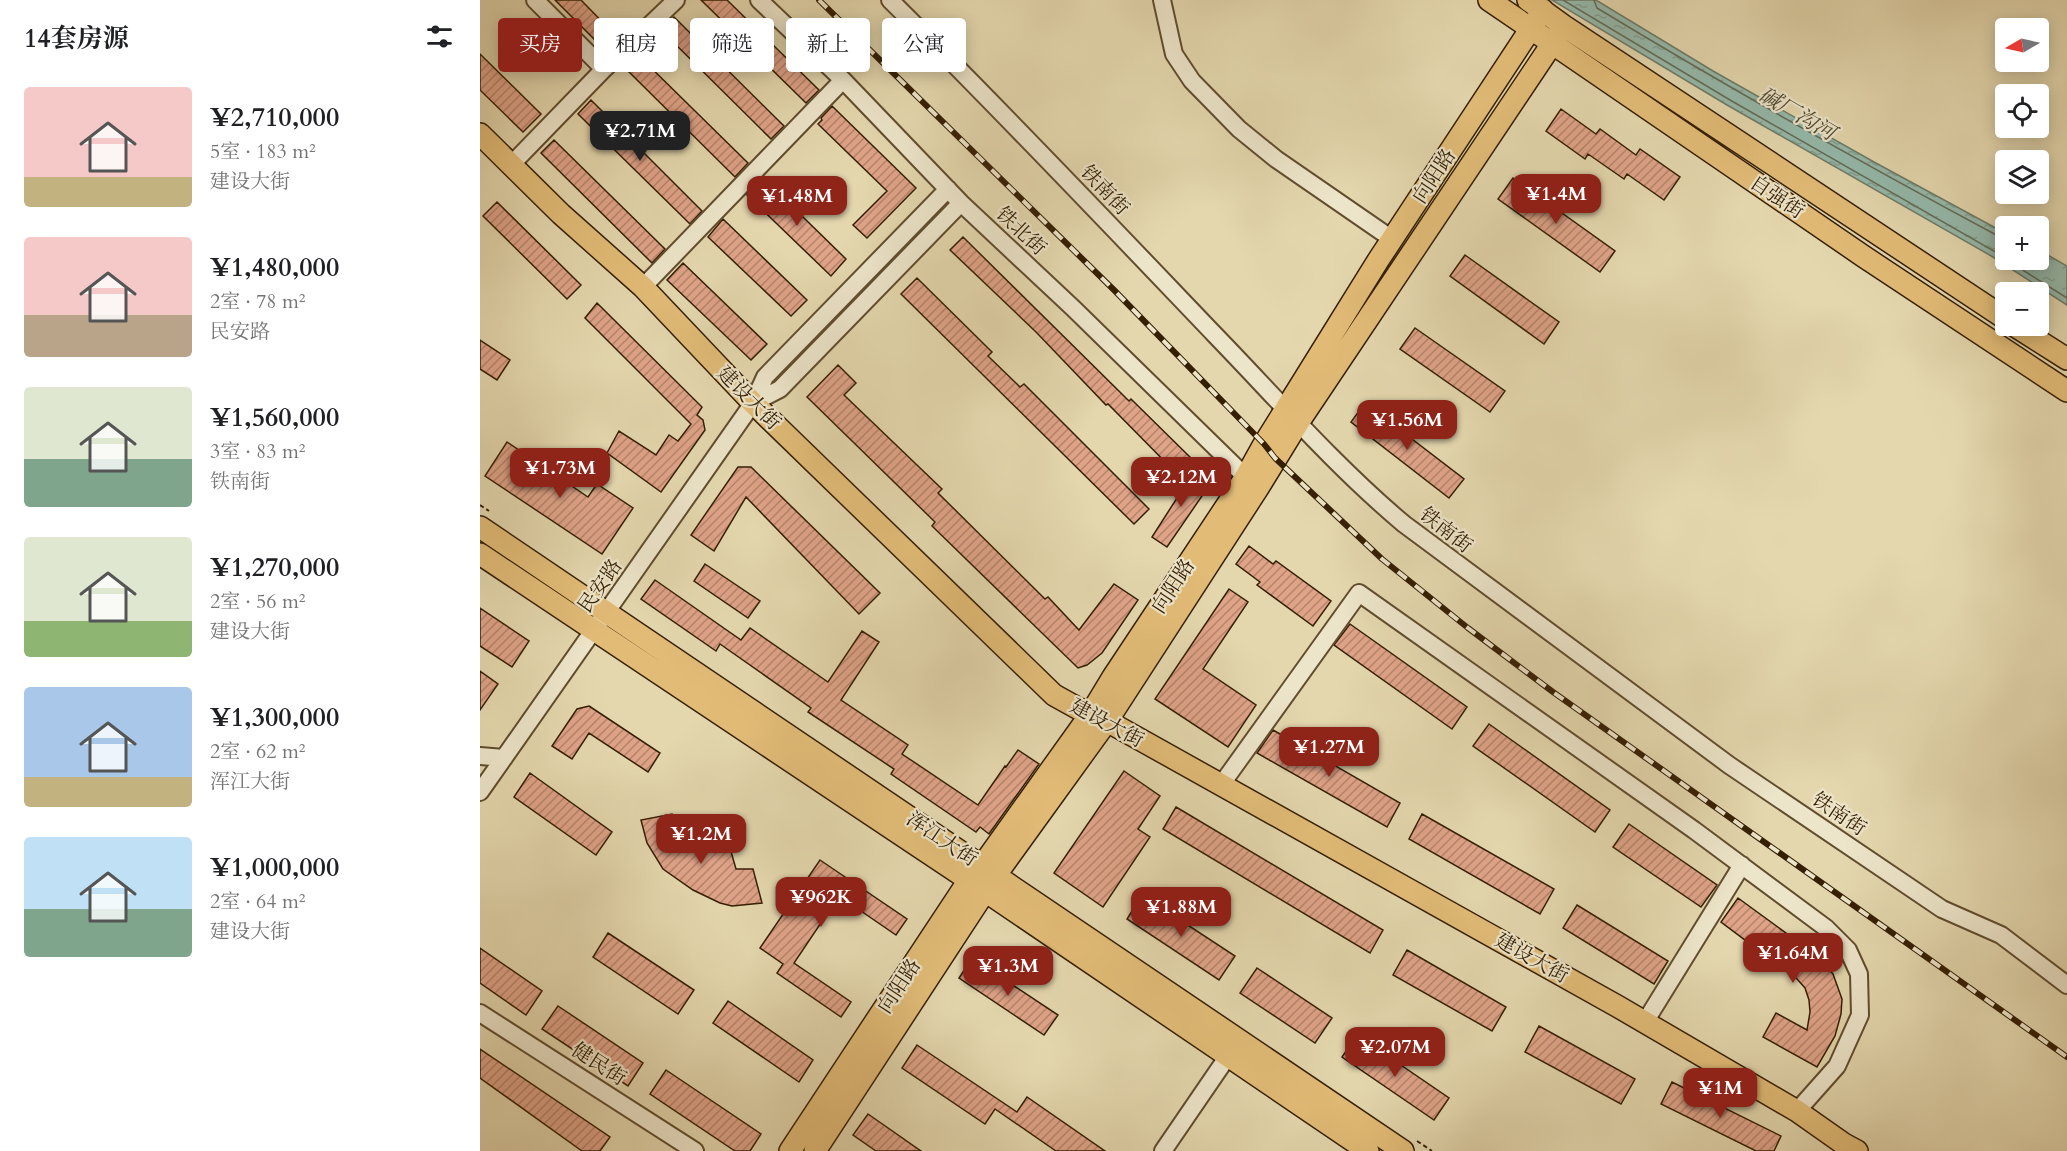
<!DOCTYPE html>
<html lang="zh">
<meta charset="utf-8">
<style>
body{margin:0;font-family:Cardo,"Noto Serif SC",serif;background:#f2f2f2;color:#202124;height:100vh;display:flex;flex-direction:column;font-size:22px;white-space:nowrap}
*{box-sizing:border-box;margin:0}
p{font-size:20px;color:#757577}
.icon{flex:none;width:33px;height:33px;fill:none;stroke:currentColor;stroke-width:2;stroke-linecap:round;stroke-linejoin:round}
.map{position:relative;flex:1;overflow:hidden}
.side{display:flex;flex-direction:column;background:#fff;width:480px}
.side>*{flex:none}
.top-card{position:absolute;left:18px;top:18px;width:570px;height:54px;display:flex;gap:12px}
.needle{width:39px;rotate:261deg}
.fabs{position:absolute;left:1515px;top:18px;display:grid;gap:12px}
.fabs a{display:grid;place-items:center;width:54px;height:54px;border-radius:6px;background:#fff;box-shadow:0 3px 15px #0003;font-size:30px}
.price{position:absolute;translate:-50% -51px;padding:0 14px;border-radius:12px;background:#8f2418;color:#fff;font-size:20px;line-height:39px;filter:drop-shadow(0 2px 3px #0008)}
.price::after{content:'';position:absolute;left:50%;top:36px;width:18px;height:14px;margin-left:-9px;background:inherit;clip-path:polygon(0 0,100% 0,50% 100%)}
.price.active{background:#222;color:#fff}
ul{padding:0;list-style:none}
li{display:flex;align-items:center;gap:18px;height:150px;padding:0 24px}
li span{display:grid;place-items:center;flex:none;width:168px;height:120px;border-radius:6px;color:#555}
li>.icon{margin-inline-start:auto}
span .icon{width:72px;height:72px;fill:#fffc;stroke-width:1}
li b{font-size:26px}
h2{display:flex;justify-content:space-between;align-items:center;height:72px;padding:0 24px;font-size:26px}
.tag{padding:0 21px;border-radius:6px;background:#fff;box-shadow:0 3px 15px #0003;font-size:21px;line-height:54px}
.tag.active{background:#8f2418;color:#fff}
main{display:flex;flex:1;min-height:0}
.map>svg:first-child{display:block}
.water{fill:url(#water-ripples);stroke:#6f7c68;stroke-width:1.5}
.lines{fill:none;stroke-linecap:round;stroke-linejoin:round}
.shore{stroke:#656c58;stroke-width:1.5}
.building{fill:url(#building-hatch);stroke:#351f03;stroke-width:1.5}
.minor-casing{stroke:#614d2e;stroke-width:20}
.major-casing{stroke:#351f03;stroke-width:24}
.path{stroke:#351f03;stroke-width:2;stroke-dasharray:4.5 3;stroke-linecap:butt}
.minor{stroke:#ede5ca;stroke-width:16}
.major{stroke:#e2bc77;stroke-width:21}
.rail-casing{stroke:#351f03;stroke-width:6}
.rail{stroke:#ede5ca;stroke-width:4;stroke-dasharray:11;stroke-linecap:butt}
.labels{text-anchor:middle;dominant-baseline:central;stroke-width:4.5;stroke-linejoin:round;paint-order:stroke}
.street-label{font-size:20px;fill:#351f03;stroke:#ede5ca}
.water-label{font-size:21px;font-style:italic;fill:#524e36;stroke:#ede5ca}
</style>
<main>
<section class="side">
<h2>14套房源<svg class="icon" aria-label="filters" viewBox="0 0 24 24"><path d="M4 7h16M4 17h16"/><circle cx="9" cy="7" r="2"/><circle cx="15" cy="17" r="2"/></svg></h2>
<ul>
<li><span style="background:linear-gradient(#f6c9c9 75%,#c2b280 0)"><svg class="icon" aria-label="home" viewBox="0 0 24 24"><path d="M3 11l9-7 9 7M6 9v11h12V9"/></svg></span><div><b>¥2,710,000</b><p>5室 · 183 m²</p><p>建设大街</p></div></li>
<li><span style="background:linear-gradient(#f6c9c9 65%,#b9a48a 0)"><svg class="icon" aria-label="home" viewBox="0 0 24 24"><path d="M3 11l9-7 9 7M6 9v11h12V9"/></svg></span><div><b>¥1,480,000</b><p>2室 · 78 m²</p><p>民安路</p></div></li>
<li><span style="background:linear-gradient(#dfe7d0 60%,#7fa58c 0)"><svg class="icon" aria-label="home" viewBox="0 0 24 24"><path d="M3 11l9-7 9 7M6 9v11h12V9"/></svg></span><div><b>¥1,560,000</b><p>3室 · 83 m²</p><p>铁南街</p></div></li>
<li><span style="background:linear-gradient(#dfe7d0 70%,#8fb573 0)"><svg class="icon" aria-label="home" viewBox="0 0 24 24"><path d="M3 11l9-7 9 7M6 9v11h12V9"/></svg></span><div><b>¥1,270,000</b><p>2室 · 56 m²</p><p>建设大街</p></div></li>
<li><span style="background:linear-gradient(#a9c7e8 75%,#c2b280 0)"><svg class="icon" aria-label="home" viewBox="0 0 24 24"><path d="M3 11l9-7 9 7M6 9v11h12V9"/></svg></span><div><b>¥1,300,000</b><p>2室 · 62 m²</p><p>浑江大街</p></div></li>
<li><span style="background:linear-gradient(#bfe0f5 60%,#7fa58c 0)"><svg class="icon" aria-label="home" viewBox="0 0 24 24"><path d="M3 11l9-7 9 7M6 9v11h12V9"/></svg></span><div><b>¥1,000,000</b><p>2室 · 64 m²</p><p>建设大街</p></div></li>
</ul>
</section>
<div class="map">
<svg width="1587" height="1151" viewBox="0 0 1587 1151">
<defs>
<pattern id="water-ripples" width="26" height="14" patternUnits="userSpaceOnUse" patternTransform="scale(1.5)"><rect width="26" height="14" fill="#95baac"/><path d="M2 4q2-2 4 0t4 0M15 11q2-2 4 0t4 0" fill="none" stroke="#819f92"/></pattern>
<pattern id="building-hatch" width="6" height="6" patternUnits="userSpaceOnUse" patternTransform="scale(1.5)"><rect width="6" height="6" fill="#dfa388"/><path d="M-1 1l2-2M0 6l6-6M5 7l2-2" fill="none" stroke="#b6846d"/></pattern>
</defs>
<rect width="100%" height="100%" fill="#e4d7ae"/>
<filter id="stains"><feTurbulence type="fractalNoise" baseFrequency=".00333" numOctaves="4"/><feColorMatrix values="0 0 0 0 .2 0 0 0 0 .09 0 0 0 0 .02 0 0 0 .5 -.17"/></filter>
<radialGradient id="worn" r=".72"><stop offset=".6" stop-color="#630" stop-opacity="0"/><stop offset="1" stop-color="#630" stop-opacity=".3"/></radialGradient>
<path class="water" d="M1072,0h44l117,71 161,91 131,71 1,27h32l1,-10 28,16v39l-74,-48 -266,-152z"/>
<g class="lines">
<path class="shore" d="M1083,0l167,100 276,158
M1114,0l3,8c132,80 267,156 403,229l6,1
M1527,260l60,38"/>
</g>
<path class="building" d="M75,0h26l35,36 -13,12z
M221,0h26l92,90 -13,13z
M194,17l110,109 -13,13 -110,-109z
M0,54l61,60 -18,18 -43,-42z
M158,55l110,108 -13,14 -110,-109z
M111,100l111,111 -12,13 -112,-110z
M352,106l84,82 -49,50 -14,-13 34,-34 -69,-67 4,-4 -1,-2z
M1081,109l35,25 4,-5 36,26 4,-6 40,28 -16,23 -37,-26 -3,5 -36,-25 -3,5 -39,-28z
M74,140l111,109 -13,14 -111,-110z
M283,178l83,81 -15,17 -84,-81z
M1033,178l102,73 -15,21 -102,-73z
M17,202l84,83 -14,14 -84,-83z
M243,219l84,81 -16,16 -83,-79z
M483,237l166,164 2,-2 64,63 -15,15 -72,-73 -2,1 -70,-73 -86,-82z
M985,255l94,67 -15,22 -94,-68z
M203,263l84,81 -16,16 -84,-80z
M437,278l75,74 -4,4 32,31 4,-3 125,125 -15,15 -233,-230z
M117,303l105,104 -5,8 6,5 2,10 -44,62 -54,-39 12,-22 37,24 13,-20 9,6 13,-17 -106,-106z
M935,328l90,63 -15,21 -90,-63z
M0,340l30,20 -13,20 -17,-11z
M358,365l18,18 -12,12 98,94 -4,4 107,106 3,-2 31,33 35,-46 24,16 -36,53 -15,12 -9,3 -146,-142 3,-4 -128,-125z
M885,403l99,76 -15,19 -98,-76z
M27,442l81,55 9,-13 36,24 -31,46 -117,-78z
M722,459l2,34 -37,54 -15,-10z
M258,467h13l129,126 -21,21 -113,-117 -32,54 -23,-16z
M769,546l24,18 3,-3 55,40 -18,25 -56,-41 3,-3 -24,-18z
M225,564l55,37 -12,17 -54,-37z
M175,580l86,60 9,-12 78,54 34,-51 17,11 -38,58 67,45 -6,9 76,51 27,-39 1,1 12,-17 21,14 -50,70 -9,-7 -4,5 -85,-58 3,-5 -86,-57 3,-4 -91,-64 -4,7 -75,-52z
M749,589l19,13 -45,67 53,36 -28,42 -73,-48z
M0,608l49,33 -17,26 -32,-21z
M870,624l117,83 -15,22 -118,-84z
M0,671l18,13 -18,26z
M109,706l71,47 -12,19 -59,-39 -17,26 -20,-13 25,-37z
M1009,724l121,86 -15,22 -122,-86z
M793,730l127,73 -13,24 -130,-74z
M644,771l36,25 -22,33 12,8 -47,70 -49,-34z
M50,773l82,59 -16,23 -82,-58z
M696,807l207,123 -13,23 -207,-124z
M192,814l4,15 17,22 11,-9 10,-2 9,1 7,7 6,21h17l9,34 -30,3 -12,-3 -27,-13 -30,-21 -16,-26 -6,-23z
M942,814l132,75 -14,25 -131,-75z
M1149,824l88,61 -16,22 -88,-60z
M340,860l87,59 -11,16 -57,-39 -45,67 57,39 -10,15 -64,-44 6,-9 -23,-16z
M662,895l93,61 -16,24 -92,-61z
M1258,898l78,57 17,19 9,25 -1,15 -6,22 -18,31 -54,-30 13,-24 31,17 3,-18 -1,-12 -4,-12 -8,-9 -76,-57z
M1097,905l91,56 -14,23 -91,-56z
M128,933l86,57 -16,24 -85,-57z
M0,948l62,43 -16,24 -46,-32z
M927,950l99,57 -14,24 -99,-56z
M492,958l86,57 -14,20 -85,-57z
M777,968l75,50 -17,25 -75,-50z
M248,1001l85,59 -14,22 -86,-59z
M78,1006l85,57 -15,23 -86,-57z
M1059,1026l96,53 -14,25 -96,-52z
M877,1035l92,63 -15,22 -92,-63z
M437,1045l100,67 10,-15 78,54h-49l-61,-42 -10,15 -83,-56z
M0,1049l130,88 -10,14h-18l-102,-73z
M186,1070l95,64 -11,17h-15l-85,-57z
M1192,1082l109,54 -7,15h-18l-95,-47z
M388,1114l53,37h-45l-23,-16z"/>
<g class="lines">
<defs>
<path id="minor" d="M55,0l69,69
M279,0l84,80 118,123 112,105 180,176
M410,0c111,110 218,223 325,335 62,64 121,132 189,189l325,241 213,144 59,26 66,50
M682,0l12,54 18,27 47,48 37,30 116,80
M31,165l93,-96 72,-69
M163,287l200,-207
M273,403l27,-14 181,-186
M0,756l24,2
M741,785l138,-192 335,237 132,98 22,22 11,24 1,41 -23,51 -40,45
M0,792l273,-389 12,-26 183,-188
M0,1013l215,138
M1165,1022l97,-157
M683,1151l65,-95"/>
<path id="major" d="M1009,0l374,256 204,135
M1048,0l36,26 442,293
M0,134l81,80 82,73 110,116 301,292 36,20 17,6 510,285 180,105 47,33 13,7
M1535,326l52,33
M0,527l923,624
M0,554l489,326 399,271
M310,1151l179,-271 13,-14 108,-151 23,-38 132,-199 19,-34 115,-185 164,-249
M335,1151l180,-275 112,-155 151,-233 40,-65 266,-397"/>
</defs>
<use href="#minor" class="minor-casing"/>
<use href="#major" class="major-casing"/>
<path class="path" d="M0,505l9,6
M937,1141l15,10"/>
<use href="#minor" class="minor"/>
<use href="#major" class="major"/>
<defs>
<path id="rail" d="M339,0l295,290 150,154 11,14 107,101 86,69 85,64 514,365"/>
</defs>
<use href="#rail" class="rail-casing"/>
<use href="#rail" class="rail"/>
</g>
<g class="labels">
<g class="street-label">
<text transform="translate(954 176) rotate(-57)">向阳路</text>
<text transform="translate(625 190) rotate(46)">铁南街</text>
<text transform="translate(1297 197) rotate(34)">自强街</text>
<text transform="translate(541 231) rotate(43)">铁北街</text>
<text transform="translate(269 398) rotate(45)">建设大街</text>
<text transform="translate(966 530) rotate(38)">铁南街</text>
<text transform="translate(120 586) rotate(-55)">民安路</text>
<text transform="translate(693 586) rotate(-57)">向阳路</text>
<text transform="translate(627 723) rotate(28)">建设大街</text>
<text transform="translate(1359 814) rotate(34)">铁南街</text>
<text transform="translate(462 839) rotate(34)">浑江大街</text>
<text transform="translate(1052 958) rotate(29)">建设大街</text>
<text transform="translate(419 986) rotate(-57)">向阳路</text>
<text transform="translate(119 1064) rotate(33)">健民街</text>
</g>
<g class="water-label">
<text transform="translate(1317 114) rotate(30)">碱厂沟河</text>
</g>
</g>
<rect width="100%" height="100%" filter="url(#stains)"/>
<rect width="100%" height="100%" fill="url(#worn)"/>
</svg>
<div class="fabs">
<a><svg class="needle" viewBox="-14 -14 28 28"><path d="M0-13l5 13h-10z" fill="#e53935"/><path d="M0 13l5-13h-10z" fill="#757577"/></svg></a>
<a><svg class="icon" aria-label="locate" viewBox="0 0 24 24"><circle cx="12" cy="12" r="6"/><path d="M12 2v4M12 18v4M2 12h4M18 12h4"/></svg></a>
<a><svg class="icon" aria-label="layers" viewBox="0 0 24 24"><path d="M12 4l9 5-9 5-9-5zM3 14l9 5 9-5"/></svg></a>
<a>+</a>
<a>−</a>
</div>
<b class="price active" style="left:160px;top:162px">¥2.71M</b>
<b class="price" style="left:1076px;top:225px">¥1.4M</b>
<b class="price" style="left:317px;top:227px">¥1.48M</b>
<b class="price" style="left:927px;top:451px">¥1.56M</b>
<b class="price" style="left:80px;top:499px">¥1.73M</b>
<b class="price" style="left:701px;top:508px">¥2.12M</b>
<b class="price" style="left:849px;top:778px">¥1.27M</b>
<b class="price" style="left:221px;top:865px">¥1.2M</b>
<b class="price" style="left:341px;top:928px">¥962K</b>
<b class="price" style="left:701px;top:938px">¥1.88M</b>
<b class="price" style="left:1313px;top:984px">¥1.64M</b>
<b class="price" style="left:528px;top:997px">¥1.3M</b>
<b class="price" style="left:915px;top:1078px">¥2.07M</b>
<b class="price" style="left:1240px;top:1119px">¥1M</b>
<div class="top-card">
<a class="tag active">买房</a>
<a class="tag">租房</a>
<a class="tag">筛选</a>
<a class="tag">新上</a>
<a class="tag">公寓</a>
</div>
</div>
</main>
